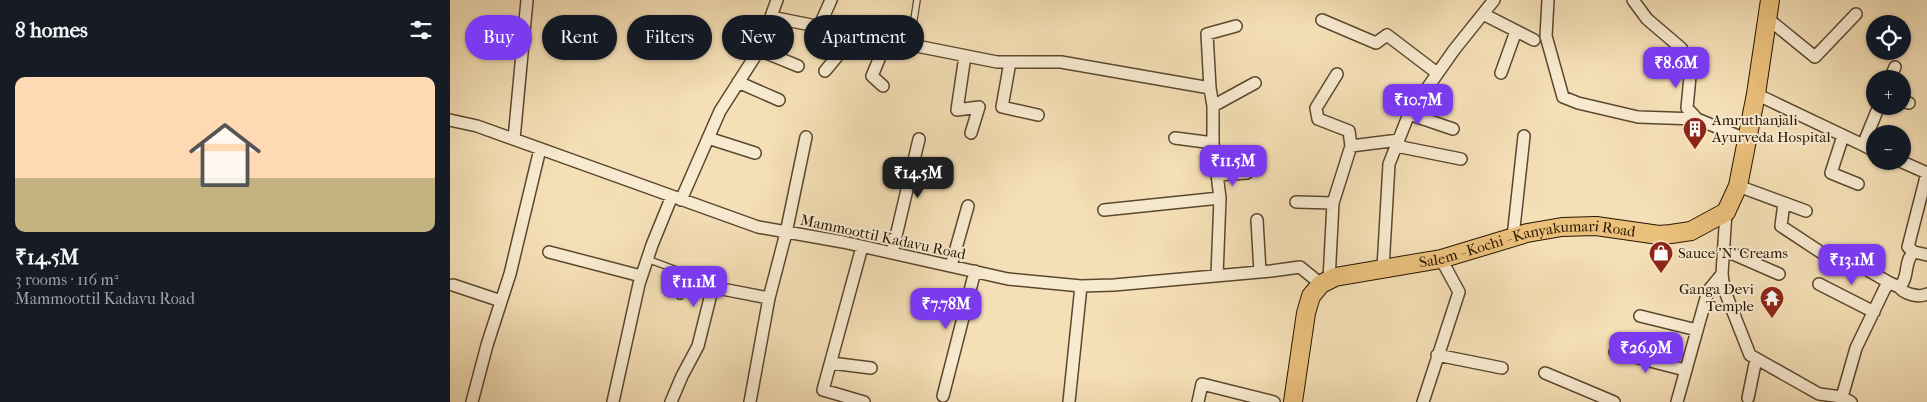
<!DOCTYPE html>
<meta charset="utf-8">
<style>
body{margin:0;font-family:"IM FELL French Canon",serif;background:#20242c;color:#f1f3f6;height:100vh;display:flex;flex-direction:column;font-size:19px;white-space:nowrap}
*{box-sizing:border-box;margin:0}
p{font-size:16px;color:#9ea1a6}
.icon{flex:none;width:28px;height:28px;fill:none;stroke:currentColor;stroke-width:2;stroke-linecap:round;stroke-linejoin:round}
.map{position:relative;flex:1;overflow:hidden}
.side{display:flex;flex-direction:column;background:#171b24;width:450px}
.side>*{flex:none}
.banner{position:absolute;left:15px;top:15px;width:475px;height:45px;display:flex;gap:10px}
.fabs{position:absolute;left:1416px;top:15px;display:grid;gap:10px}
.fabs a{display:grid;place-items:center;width:45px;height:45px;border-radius:50%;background:#171b24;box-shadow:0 1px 4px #0004;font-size:25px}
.price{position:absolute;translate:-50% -42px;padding:0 11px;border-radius:10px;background:#7c3aed;color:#fff;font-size:16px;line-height:32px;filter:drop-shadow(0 1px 2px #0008)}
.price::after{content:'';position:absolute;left:50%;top:30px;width:15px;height:11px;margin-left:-8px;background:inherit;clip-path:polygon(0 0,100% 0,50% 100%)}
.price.current{background:#222;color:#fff}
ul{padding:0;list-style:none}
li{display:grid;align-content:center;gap:10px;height:265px;padding:0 15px}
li+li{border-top:1px solid #363941}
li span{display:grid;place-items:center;height:155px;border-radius:10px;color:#555}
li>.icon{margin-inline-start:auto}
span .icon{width:90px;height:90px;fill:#fffc;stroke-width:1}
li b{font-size:21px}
h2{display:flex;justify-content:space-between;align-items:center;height:60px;padding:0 15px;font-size:21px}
.pill{padding:0 18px;border-radius:22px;background:#171b24;box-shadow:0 1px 4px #0004;font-size:18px;line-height:45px}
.pill.current{background:#7c3aed;color:#fff}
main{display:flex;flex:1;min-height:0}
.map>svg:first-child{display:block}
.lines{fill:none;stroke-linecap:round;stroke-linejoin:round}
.lane-casing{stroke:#5a482e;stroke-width:8}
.street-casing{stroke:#5a482e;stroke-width:14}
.primary-casing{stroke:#271500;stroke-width:20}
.lane{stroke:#f8ead0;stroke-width:5.5}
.street{stroke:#f8ead0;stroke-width:11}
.primary{stroke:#eac07b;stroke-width:18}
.labels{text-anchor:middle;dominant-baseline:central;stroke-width:4;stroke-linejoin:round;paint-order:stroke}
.poi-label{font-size:15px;fill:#271500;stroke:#f8ead0;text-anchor:start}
.street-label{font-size:15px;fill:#271500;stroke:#f8ead0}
</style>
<main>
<section class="side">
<h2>8 homes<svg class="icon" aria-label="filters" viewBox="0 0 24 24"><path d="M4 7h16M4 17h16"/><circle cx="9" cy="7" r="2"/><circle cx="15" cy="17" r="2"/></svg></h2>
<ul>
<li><span style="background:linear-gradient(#ffd9b3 65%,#c2b280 0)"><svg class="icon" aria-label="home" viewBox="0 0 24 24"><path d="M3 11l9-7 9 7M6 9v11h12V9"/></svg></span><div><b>₹14.5M</b><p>3 rooms · 116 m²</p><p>Mammoottil Kadavu Road</p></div></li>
</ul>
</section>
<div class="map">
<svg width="1477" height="402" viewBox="0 0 1477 402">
<rect width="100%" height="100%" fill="#f5dfb6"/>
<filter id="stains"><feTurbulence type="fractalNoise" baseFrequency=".004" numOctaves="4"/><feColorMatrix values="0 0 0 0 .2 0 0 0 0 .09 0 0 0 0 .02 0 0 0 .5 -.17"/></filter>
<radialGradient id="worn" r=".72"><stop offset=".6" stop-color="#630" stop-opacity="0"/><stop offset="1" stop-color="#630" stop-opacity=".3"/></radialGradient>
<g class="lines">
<defs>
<path id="lane" d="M460,45l7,-45
M197,259l35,13 3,4 -5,20"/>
<path id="street" d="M1098,0l-2,36 17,61 15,6 60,14 59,2
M1183,0l14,19 34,29 10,18 -4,42 10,11 51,21
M1033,14l51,26
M321,17l226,45h64l149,26 3,18v37l7,55 -3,78
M1317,18l48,39 41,-43
M872,20l54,23 11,-8 50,38
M369,27l12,-27
M309,50l39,16
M515,56l-8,54 22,-3 -8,26
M560,62l-8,45 36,8
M375,71l15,-18 -8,-6 6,-16
M1051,73l15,-42
M887,74l-21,34 2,11 31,12 2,15
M1440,79l5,-12
M288,82l41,18
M433,86l-11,-10 15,-36
M760,88l-3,-54 29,-8
M1306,94l107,51 16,-39
M1452,101l7,2
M763,106l42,-23
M959,114l44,15
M0,120l27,6 281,101 85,15 165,37 73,7 33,-1 157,-14 29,-4 21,17
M1393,136l-12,37 27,11
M258,138l47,15
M725,138l38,5
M64,139l13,-139
M1413,145l12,6
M946,146l65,13
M1450,161l27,12
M768,175l29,-2
M1288,186l68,25
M231,200l39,-89 39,-61 18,-50
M846,202l37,1
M1334,203l-3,23 50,33
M654,210l116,-12
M1276,212l-4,62 2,15 26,66 69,39 23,3 9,5
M807,220l3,52
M1063,237l11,-101
M412,247l-39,143 41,12
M1274,250l55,24
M99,252l92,24
M1464,252l13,3
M442,253l27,-114
M501,266l17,-60
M933,268l6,-104 20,-50 45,-64 40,-50
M1419,271l21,12
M879,280l4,-77 18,-57 48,-6
M1369,284l55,28
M3,285l48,16
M1449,287c5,7 20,11 28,7
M1190,316l57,14
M1165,352l70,18
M987,355l65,13
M381,363l40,5
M1095,373l69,29
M493,396l32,-125
M1392,397l14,-49 29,-60 5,-5 9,4c11,-9 4,-26 15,-35l-6,-5 19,-74
M1298,398l8,-39
M22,402l15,-57 23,-71 30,-125
M163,402l26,-118 13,-39 20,-49
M221,402l11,-26 16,-30 13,-52 6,-6 52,10
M300,402l19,-104 17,-65 20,-96
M619,402l12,-116
M748,402l4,-18 72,18
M973,402l36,-110 -18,-33
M1227,402l31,-111 14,-17"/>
<g id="primary">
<path id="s1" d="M843,402l13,-89 5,-17 10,-12 14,-7 106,-18 86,-26 35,-6 34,-1 63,9 12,-1 20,-3 35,-19 12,-26 18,-92 14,-94"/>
</g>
</defs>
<use href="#lane" class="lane-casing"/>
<use href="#street" class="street-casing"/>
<use href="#primary" class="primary-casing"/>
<use href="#lane" class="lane"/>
<use href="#street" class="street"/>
<use href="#primary" class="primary"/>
</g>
<defs>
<symbol id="building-pin" viewBox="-11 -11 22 30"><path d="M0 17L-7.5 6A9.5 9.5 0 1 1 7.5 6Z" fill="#8f2418" stroke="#f8ead0"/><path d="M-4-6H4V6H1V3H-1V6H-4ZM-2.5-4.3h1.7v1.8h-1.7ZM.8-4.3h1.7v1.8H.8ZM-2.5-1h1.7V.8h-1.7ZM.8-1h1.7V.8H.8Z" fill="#fff"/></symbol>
<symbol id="shop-pin" viewBox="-11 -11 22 30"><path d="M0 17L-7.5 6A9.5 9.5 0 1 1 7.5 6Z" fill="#8f2418" stroke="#f8ead0"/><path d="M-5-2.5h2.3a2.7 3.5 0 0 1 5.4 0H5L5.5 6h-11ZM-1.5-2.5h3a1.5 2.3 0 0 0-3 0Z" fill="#fff"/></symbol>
<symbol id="temple-pin" viewBox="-11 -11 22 30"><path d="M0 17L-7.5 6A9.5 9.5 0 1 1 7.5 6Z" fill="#8f2418" stroke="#f8ead0"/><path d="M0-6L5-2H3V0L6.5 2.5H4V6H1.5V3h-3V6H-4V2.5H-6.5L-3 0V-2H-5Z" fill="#fff"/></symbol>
</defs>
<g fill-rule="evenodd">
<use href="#building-pin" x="1231" y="115" width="28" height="38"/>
<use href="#shop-pin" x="1197" y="239" width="28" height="38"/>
<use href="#temple-pin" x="1308" y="284" width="28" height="38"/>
</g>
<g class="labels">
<g class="poi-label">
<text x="1262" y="120">Amruthanjali<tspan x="1262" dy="17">Ayurveda Hospital</tspan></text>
<text x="1228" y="253">Sauce 'N' Creams</text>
<text x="1304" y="289" text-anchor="end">Ganga Devi<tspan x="1304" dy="17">Temple</tspan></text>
</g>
<g class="street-label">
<text transform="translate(433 237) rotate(12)">Mammoottil Kadavu Road</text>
<text stroke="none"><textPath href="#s1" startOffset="335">Salem - Kochi - Kanyakumari Road</textPath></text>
</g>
</g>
<rect width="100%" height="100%" filter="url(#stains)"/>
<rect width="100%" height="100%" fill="url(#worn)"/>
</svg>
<div class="fabs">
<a><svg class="icon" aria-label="locate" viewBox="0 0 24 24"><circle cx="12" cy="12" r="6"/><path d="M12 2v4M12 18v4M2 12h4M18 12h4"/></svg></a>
<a>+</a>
<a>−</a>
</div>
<b class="price" style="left:1226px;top:89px">₹8.6M</b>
<b class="price" style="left:968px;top:126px">₹10.7M</b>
<b class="price" style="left:783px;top:187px">₹11.5M</b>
<b class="price current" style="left:468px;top:199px">₹14.5M</b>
<b class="price" style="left:1402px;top:286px">₹13.1M</b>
<b class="price" style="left:244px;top:308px">₹11.1M</b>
<b class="price" style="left:496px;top:330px">₹7.78M</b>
<b class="price" style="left:1196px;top:374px">₹26.9M</b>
<div class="banner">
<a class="pill current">Buy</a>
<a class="pill">Rent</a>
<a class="pill">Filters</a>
<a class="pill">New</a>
<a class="pill">Apartment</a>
</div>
</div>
</main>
